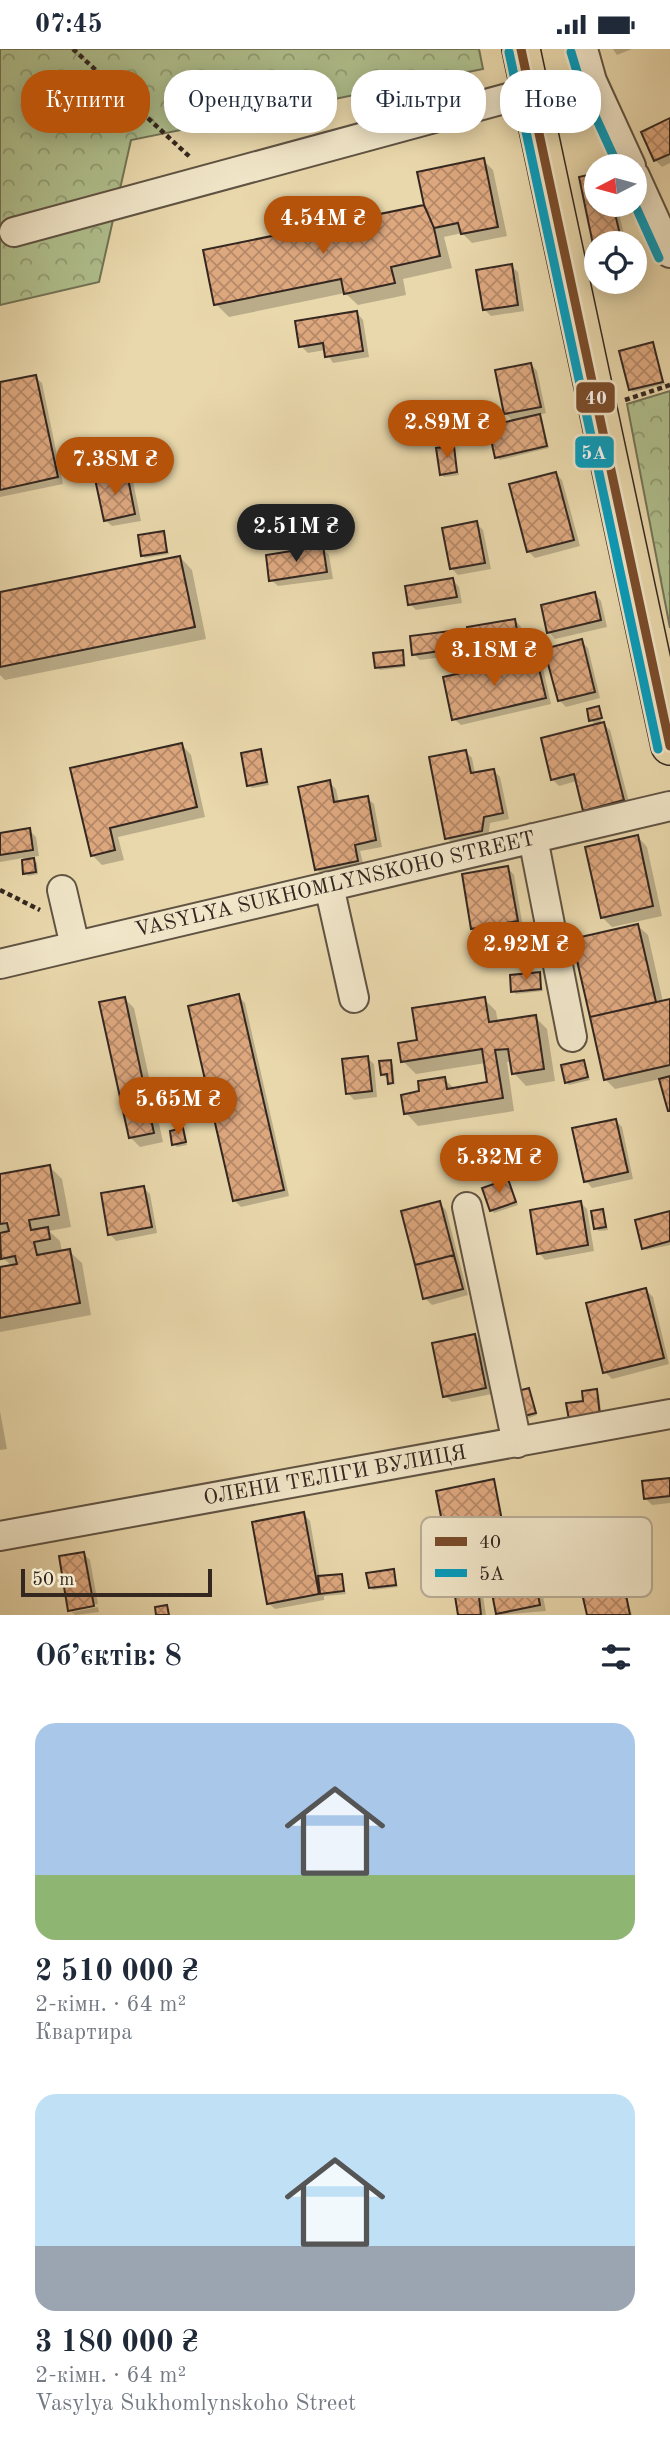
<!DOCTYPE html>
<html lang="uk">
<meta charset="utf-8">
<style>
body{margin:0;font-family:"Old Standard TT",serif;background:#f2f2f3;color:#1f2937;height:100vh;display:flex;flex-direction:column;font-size:26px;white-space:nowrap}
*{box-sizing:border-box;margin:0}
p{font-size:23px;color:#747a83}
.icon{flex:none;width:38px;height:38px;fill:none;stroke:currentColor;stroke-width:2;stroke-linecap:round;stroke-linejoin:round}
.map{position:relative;height:1566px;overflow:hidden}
.panel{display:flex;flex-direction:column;background:#fff;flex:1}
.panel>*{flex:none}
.banner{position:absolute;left:21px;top:21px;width:628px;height:63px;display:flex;gap:14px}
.needle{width:46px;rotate:264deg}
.controls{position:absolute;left:584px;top:105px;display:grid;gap:14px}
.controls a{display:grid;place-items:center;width:63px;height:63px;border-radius:50%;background:#fff;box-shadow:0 4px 18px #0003;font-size:35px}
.scale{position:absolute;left:21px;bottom:18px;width:191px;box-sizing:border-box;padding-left:7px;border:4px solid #332720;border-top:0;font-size:19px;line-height:24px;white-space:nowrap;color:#332720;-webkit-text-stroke:5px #f1e6c9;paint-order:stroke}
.price{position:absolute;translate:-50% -60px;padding:0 16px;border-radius:24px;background:#b45309;color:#fff;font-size:23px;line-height:46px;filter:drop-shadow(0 2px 4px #0008)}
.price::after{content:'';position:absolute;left:50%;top:42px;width:21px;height:16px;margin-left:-10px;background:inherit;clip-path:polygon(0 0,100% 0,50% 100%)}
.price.selected{background:#222;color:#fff}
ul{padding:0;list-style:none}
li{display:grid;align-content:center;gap:14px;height:371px;padding:0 35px}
li span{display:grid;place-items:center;height:217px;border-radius:21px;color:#555}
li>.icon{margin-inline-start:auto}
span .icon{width:126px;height:126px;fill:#fffc;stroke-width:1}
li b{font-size:30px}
h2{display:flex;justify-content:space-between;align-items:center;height:84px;padding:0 35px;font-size:30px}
.pill{padding:0 24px;border-radius:28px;background:#fff;box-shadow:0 4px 18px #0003;font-size:24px;line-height:63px}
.pill.selected{background:#b45309;color:#fff}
.status{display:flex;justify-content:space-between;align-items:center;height:49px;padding:0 35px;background:#fff;direction:ltr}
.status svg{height:19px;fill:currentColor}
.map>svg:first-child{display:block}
.park{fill:url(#park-crowns);stroke:#727457;stroke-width:2}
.shadow{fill:#0003}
.building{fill:url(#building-cross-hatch);stroke:#332720;stroke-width:2}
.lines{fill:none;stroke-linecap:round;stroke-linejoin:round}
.minor-casing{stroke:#605343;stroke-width:32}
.major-casing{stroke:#332720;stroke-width:40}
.path{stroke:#332720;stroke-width:4.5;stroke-dasharray:5 3.5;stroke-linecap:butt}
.minor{stroke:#f1e6c9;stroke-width:28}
.major{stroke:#e9d8ac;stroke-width:37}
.bus-1-casing{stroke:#f1e6c9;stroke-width:14}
.bus-2-casing{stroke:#f1e6c9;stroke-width:14}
.bus-1{stroke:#7a4b2a;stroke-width:9}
.bus-2{stroke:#059cbd;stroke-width:9}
.labels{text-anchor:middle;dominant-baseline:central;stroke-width:5;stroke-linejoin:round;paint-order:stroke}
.street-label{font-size:21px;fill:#332720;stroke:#f1e6c9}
.key{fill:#f1e6c9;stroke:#b8ad96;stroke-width:2}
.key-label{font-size:19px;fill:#332720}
.line-badge{stroke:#f1e6c9;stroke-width:2.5}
.badge-label{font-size:19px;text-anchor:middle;font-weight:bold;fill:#fff}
</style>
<div class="status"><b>07:45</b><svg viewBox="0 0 49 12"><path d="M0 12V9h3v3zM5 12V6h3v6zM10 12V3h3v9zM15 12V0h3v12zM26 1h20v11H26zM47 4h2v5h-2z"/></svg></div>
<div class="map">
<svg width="670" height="1566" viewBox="0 0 670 1566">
<defs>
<pattern id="park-crowns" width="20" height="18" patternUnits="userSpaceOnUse" patternTransform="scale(1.75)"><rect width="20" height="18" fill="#b0c08e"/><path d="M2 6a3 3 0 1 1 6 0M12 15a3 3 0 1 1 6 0" fill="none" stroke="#909c74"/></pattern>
<pattern id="building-cross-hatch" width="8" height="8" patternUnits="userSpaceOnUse" patternTransform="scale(1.75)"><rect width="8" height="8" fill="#dea87f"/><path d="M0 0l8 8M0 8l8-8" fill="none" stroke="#b58968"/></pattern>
</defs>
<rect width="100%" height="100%" fill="#e9d8ac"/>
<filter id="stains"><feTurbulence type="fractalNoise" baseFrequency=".00286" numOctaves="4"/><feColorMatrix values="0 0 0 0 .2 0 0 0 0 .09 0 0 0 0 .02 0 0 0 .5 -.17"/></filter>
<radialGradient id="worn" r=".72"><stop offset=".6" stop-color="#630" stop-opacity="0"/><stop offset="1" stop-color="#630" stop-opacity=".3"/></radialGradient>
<path class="park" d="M0,0h479l4,20 -352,71 -32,142 -99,23z
M670,342v237l-43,-224z"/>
<path class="shadow" d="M613,0h19l-15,6z
M670,71v43l-8,4 -7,-7z
M483,111l10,10 14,66 -35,7 -10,-10 -18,4 8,31 -49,11 3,16 -48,10 -13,-12 -116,24 -13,-13 210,-98z
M581,129l16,27h20l9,38h-29v9z
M511,217l7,6 6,39 -33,5 -7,-7z
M357,264l6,7 6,37 -36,6 -8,-13 -17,3 -7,-7z
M652,295l13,40 -32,8 -3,-3z
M531,315l6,7 9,42 -7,2 3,4 7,29 -49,12 -3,-3 17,-35 -8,-8z
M35,328l7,6 21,101 -63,13v-113z
M453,399l6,27 -15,2 -2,-3z
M127,425l6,7 8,40 -29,5 -7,-6z
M556,425l6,6 18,66 -45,12 -7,-7z
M476,474l7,7 8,39 -33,6 -6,-6z
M163,484l6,21 -24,4 -3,-3z
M322,499l7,7 4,24 -55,7 -7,-6z
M180,508l12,13 14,69 -201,41 -5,-5v-81z
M453,531l6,7 3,16 -46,7 -6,-6z
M595,545l6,7 6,26 -52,12 -6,-7z
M515,571l6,7 3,15 -46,8 -7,-6z
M458,583l6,7 2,15 -46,6 -6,-6z
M581,592l7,7 12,50 -34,9 -7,-7z
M402,603l4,15 -26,3 -3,-3z
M535,609l7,6 9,40 -90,21 -7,-6z
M598,659l3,14 9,8 20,76 -39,10 -6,-6 -8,-29 -18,5 -7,-7 44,-53 -5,-6z
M182,696l9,10 14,62 -87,20 6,23 -22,5 -10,-10 -19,-85z
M261,702l8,34 -17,3 -3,-3z
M465,702l7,7 3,16 19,-3 6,6 9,42 -19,4 -2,15 -34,7 -7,-7z
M329,733l7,7 3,14 28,-5 7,6 8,43 -22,4 4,16 -41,9 -6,-7z
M29,781l7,7 3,19 -8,1 6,6 1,11 -10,2 -5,-18 -23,4v-27z
M638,788l9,10 15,69 -50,11 -10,-10z
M508,819l6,7 9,52 -44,8 -6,-7z
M638,877l10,9 15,67 7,-1v109l-10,-31 -45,10 -10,-10 -31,-139z
M539,925l4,17 -27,3 -3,-3z
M238,947l7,7 44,193 -48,11 -7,-7z
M125,950l9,9 29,134 -23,5 -10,-10z
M484,950l12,12 2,12 37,-6 12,12 8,52 -29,5 -12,-13 -2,-11h-5l7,49 -96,15 -12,-13 15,-20 23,-14 11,10 34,-5 -3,-21 -70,11 -13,-13 16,-20z
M367,1009l7,6 3,33 -23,3 -6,-7z
M390,1013l3,2 2,21 -13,-11z
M584,1013l6,18 -21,5 -3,-3z
M616,1072l6,6 11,52 -41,9 -6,-7z
M182,1081l5,15 -10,2 -3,-3z
M50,1118l12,12 9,48 -22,4 11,10 2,11 7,-1 13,12 9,52 -91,17v-63l12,-3 -9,-8 -3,-18v-64z
M508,1132l10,24 -24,8 -3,-3z
M144,1139l6,6 7,39 -41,8 -6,-7z
M580,1153l7,7 7,42 -49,9 -6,-7z
M439,1154l7,7 22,85 -36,10 -7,-7z
M603,1162l5,19 -9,1 -3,-3z
M670,1164v32l-24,5 -2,-2z
M646,1241l7,7 16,67 -57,15 -7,-7z
M475,1287l6,6 11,52 -40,8 -7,-6z
M529,1341l8,25 -8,3 -3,-3z
M596,1342l3,3 3,25 -17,-16z
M0,1362l7,38 -7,1z
M670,1431v23l-18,2 -7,-7z
M493,1432l12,52 -54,11 -3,-3z
M304,1465l6,7 10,57 21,-2 5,18 -22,2v4l-49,9 -7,-6z
M84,1505l6,6 8,44 -25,4v4l25,-5 1,5 -24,3 -5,-5z
M532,1517l6,7 8,38 -46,4 -2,-2z
M394,1522l4,16 -25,3 -3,-3z
M622,1533l10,33h-43z
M477,1540l6,7 3,19h-27z"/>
<path class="building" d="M670,69v36l-16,7 -13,-29z
M484,109l14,69 -37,7 -3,-11 -24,5 -10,-23 -7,-33z
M597,124v32h16l9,38h-25l-2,11 -16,-77z
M424,156l10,23 6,28 -49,11 4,16 -51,11 -3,-15 -127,26 -11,-55z
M512,215l6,41 -35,5 -7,-40z
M357,262l6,40 -38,6 -2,-14 -24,4 -4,-26z
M653,293l10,40 -34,8 -10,-39z
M531,314l10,44 -37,7 -9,-44z
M36,326l22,102 -58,13v-108z
M540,365l7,32 -52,12 -7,-32z
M454,397l3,26 -17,3 -4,-27z
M556,423l18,68 -47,12 -18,-68z
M127,424l8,41 -31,7 -9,-42z
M477,472l8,42 -35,6 -8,-41z
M164,482l3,21 -26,4 -3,-21z
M323,497l4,26 -58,9 -3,-26z
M180,507l15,71 -195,40v-75z
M453,529l4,19 -49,8 -3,-19z
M595,543l6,28 -54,13 -6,-28z
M515,570l3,17 -48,9 -3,-18z
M458,581l3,18 -49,7 -2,-19z
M582,590l13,53 -37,9 -14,-52z
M403,601l1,15 -29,3 -2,-15z
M536,607l10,42 -94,22 -9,-43z
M599,657l3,12 -13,3 -2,-12z
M604,673l20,78 -41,11 -9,-37 -23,6 -10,-42z
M182,694l15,64 -87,21 5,22 -24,6 -21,-88z
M261,700l6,33 -20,4 -6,-33z
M466,701l5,23 23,-4 9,44 -19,4 -2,14 -37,8 -16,-82z
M330,731l4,22 34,-6 8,44 -21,5 3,16 -43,9 -17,-83z
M30,779l3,22 -33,5v-22z
M638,786l15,71 -52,12 -16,-71z
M34,809l2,14 -13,2 -1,-14z
M508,817l10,55 -47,8 -9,-55z
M638,875l18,78 -66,15 -18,-78z
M540,923l1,17 -30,3 -1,-17z
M239,945l45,196 -51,11 -45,-195z
M125,948l29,136 -25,5 -30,-136z
M485,948l4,25 47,-7 8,54 -32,5 -4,-25 -13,1 8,48 -99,16 -3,-19 18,-4 -1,-10 27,-4 2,12 40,-7 -5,-33 -81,13 -3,-19 19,-3 -5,-32z
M670,950v66l-66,15 -14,-63z
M368,1007l4,35 -26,3 -4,-35z
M391,1011l2,23 -5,1 -1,-10 -6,1 -2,-14z
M584,1011l4,17 -23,6 -4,-18z
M670,1027v35h-2l-9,-32z
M616,1070l12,53 -44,10 -12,-54z
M183,1079l3,14 -14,3 -2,-14z
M50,1116l9,50 -30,5 2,10 17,-3 2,12 -16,3 3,13 33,-6 10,54 -80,15v-51l17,-3 -2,-8 -14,3 -1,-26 9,-2 -2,-8 -7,1v-50z
M508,1130l8,23 -26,9 -8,-23z
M144,1137l8,41 -44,8 -7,-42z
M440,1152l14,54 -39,10 -14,-54z
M581,1152l7,44 -51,9 -7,-44z
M603,1160l3,18 -12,2 -3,-18z
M670,1162v30l-28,8 -7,-29z
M454,1206l9,34 -40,10 -8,-34z
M646,1239l18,70 -61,15 -17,-70z
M475,1285l11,54 -43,9 -11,-54z
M529,1339l7,25 -12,3 -6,-25z
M597,1340l3,27 -31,4 -3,-17 17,-2 -1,-10z
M670,1429v18l-26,3 -2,-18z
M494,1430l10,52 -58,11 -10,-51z
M304,1463l15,82 -52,10 -15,-82z
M84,1503l10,54 -26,5 -9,-55z
M532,1515l8,41 -44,9 -8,-41z
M394,1520l2,16 -27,3 -3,-15z
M342,1525l2,17 -24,3 -2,-18z
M623,1531l7,35h-43l-6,-26z
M478,1538l3,28h-23l-4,-25z
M167,1556l2,10h-13l-1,-8z"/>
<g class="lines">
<defs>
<path id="minor" d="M583,0l9,32 39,85
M635,127l35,77
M14,183l516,-140
M533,789l39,199
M329,837l25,112
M62,841l13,56
M0,915l670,-158
M467,1158l50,236
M0,1487l670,-122"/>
<path id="major" d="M521,0l149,697"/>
</defs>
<use href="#minor" class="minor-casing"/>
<use href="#major" class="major-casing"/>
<path class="path" d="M73,0l118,109
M625,351l45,-15
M0,841l40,20"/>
<use href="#minor" class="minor"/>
<use href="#major" class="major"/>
<defs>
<path id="bus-1" d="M521,0l149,697"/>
<path id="bus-2" d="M509,3l149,697
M571,3l10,33 37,81
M635,156l24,53"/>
</defs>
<use href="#bus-1" class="bus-1-casing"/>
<use href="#bus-2" class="bus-2-casing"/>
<use href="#bus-1" class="bus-1"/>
<use href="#bus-2" class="bus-2"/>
</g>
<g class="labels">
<g class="street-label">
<text transform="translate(335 836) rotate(-13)">VASYLYA SUKHOMLYNSKOHO STREET</text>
<text transform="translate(335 1427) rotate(-10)">ОЛЕНИ ТЕЛІГИ ВУЛИЦЯ</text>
</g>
</g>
<rect x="421" y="1468" width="231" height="80" rx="10" class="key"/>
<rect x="435" y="1488" width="32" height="9" fill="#7a4b2a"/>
<rect x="435" y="1520" width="32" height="8" fill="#059cbd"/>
<g class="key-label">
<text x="479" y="1499">40</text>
<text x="479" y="1531">5А</text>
</g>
<g class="line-badge">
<rect x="575" y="332" width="41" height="33" rx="7" fill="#7a4b2a"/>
<rect x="574" y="386" width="41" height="34" rx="7" fill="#059cbd"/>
</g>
<g class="badge-label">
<text x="596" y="355">40</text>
<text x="594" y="410">5А</text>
</g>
<rect width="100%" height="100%" filter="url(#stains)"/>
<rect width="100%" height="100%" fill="url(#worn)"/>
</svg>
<div class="controls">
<a><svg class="needle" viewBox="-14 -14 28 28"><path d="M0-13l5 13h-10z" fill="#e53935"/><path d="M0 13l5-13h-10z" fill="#747a83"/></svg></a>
<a><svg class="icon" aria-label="locate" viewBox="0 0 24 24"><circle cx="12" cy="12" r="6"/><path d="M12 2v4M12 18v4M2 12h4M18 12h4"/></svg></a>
</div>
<div class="scale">50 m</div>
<b class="price" style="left:323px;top:207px">4.54M ₴</b>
<b class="price" style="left:447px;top:411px">2.89M ₴</b>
<b class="price" style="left:115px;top:448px">7.38M ₴</b>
<b class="price selected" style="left:296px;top:515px">2.51M ₴</b>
<b class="price" style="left:494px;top:639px">3.18M ₴</b>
<b class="price" style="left:526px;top:933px">2.92M ₴</b>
<b class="price" style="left:178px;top:1088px">5.65M ₴</b>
<b class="price" style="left:499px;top:1146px">5.32M ₴</b>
<div class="banner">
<a class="pill selected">Купити</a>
<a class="pill">Орендувати</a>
<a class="pill">Фільтри</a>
<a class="pill">Нове</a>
</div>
</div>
<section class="panel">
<h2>Об’єктів: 8<svg class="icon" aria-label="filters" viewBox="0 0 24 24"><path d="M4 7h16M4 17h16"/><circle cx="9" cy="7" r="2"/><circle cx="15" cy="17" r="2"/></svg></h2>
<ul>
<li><span style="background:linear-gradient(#a9c7e8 70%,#8fb573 0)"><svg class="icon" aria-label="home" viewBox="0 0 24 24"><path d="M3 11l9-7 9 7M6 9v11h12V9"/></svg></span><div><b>2 510 000 ₴</b><p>2-кімн. · 64 m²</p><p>Квартира</p></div></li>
<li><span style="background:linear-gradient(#bfe0f5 70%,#9aa5b1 0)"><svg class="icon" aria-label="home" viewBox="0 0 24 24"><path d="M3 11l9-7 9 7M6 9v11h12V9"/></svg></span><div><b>3 180 000 ₴</b><p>2-кімн. · 64 m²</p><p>Vasylya Sukhomlynskoho Street</p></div></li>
</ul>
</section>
